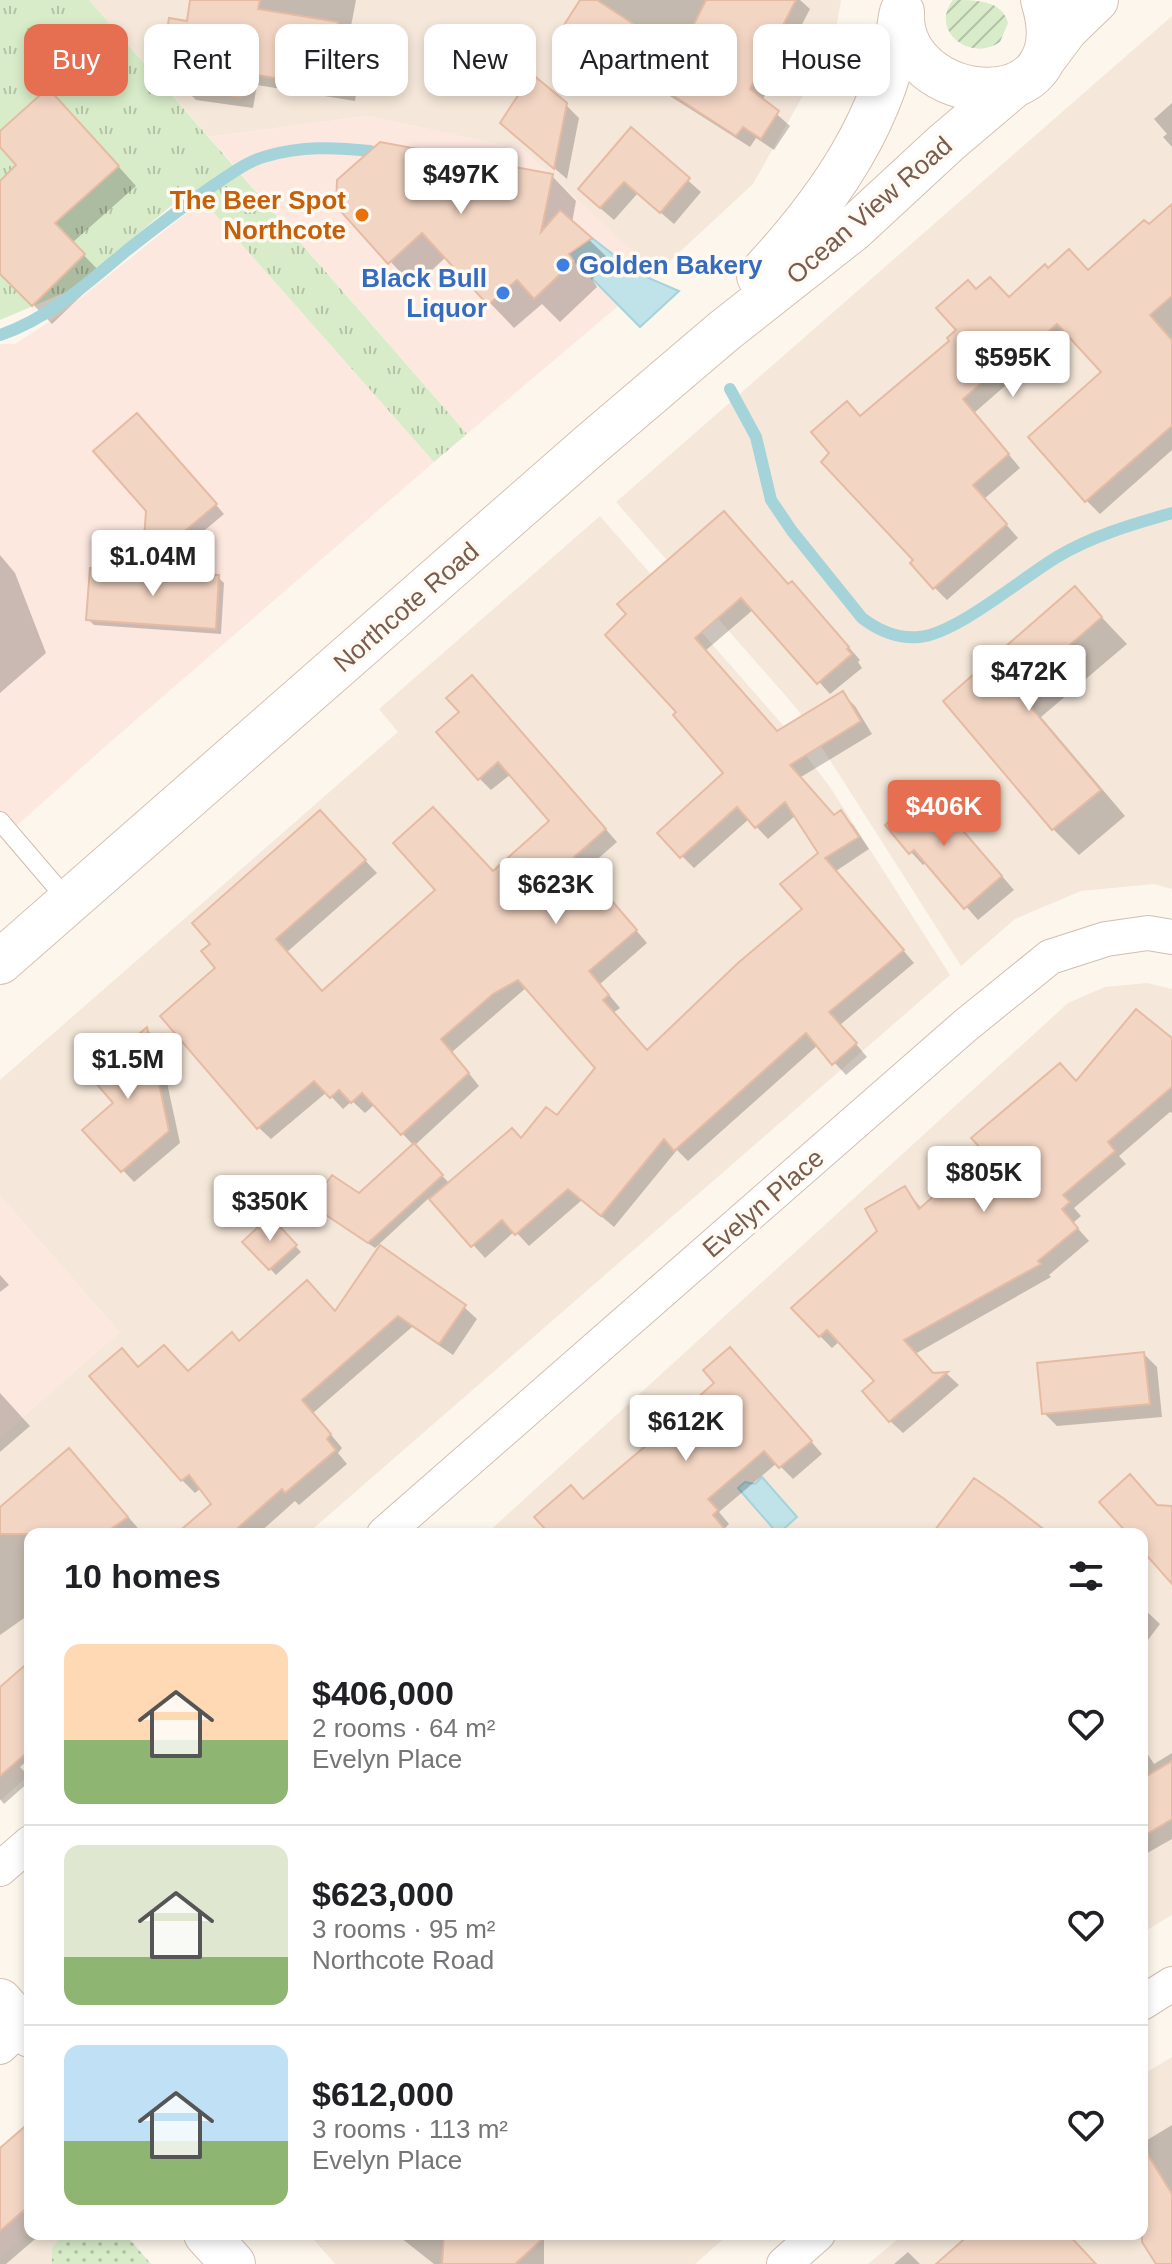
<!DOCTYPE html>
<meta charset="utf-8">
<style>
body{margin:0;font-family:Helvetica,sans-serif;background:#f6f6f6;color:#202124;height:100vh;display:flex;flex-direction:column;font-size:30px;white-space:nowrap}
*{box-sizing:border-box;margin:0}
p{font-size:26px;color:#757577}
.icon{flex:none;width:44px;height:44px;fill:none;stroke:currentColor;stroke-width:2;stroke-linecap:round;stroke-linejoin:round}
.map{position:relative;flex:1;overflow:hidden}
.details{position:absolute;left:24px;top:1528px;width:1124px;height:712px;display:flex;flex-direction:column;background:#fff;border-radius:16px;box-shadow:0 4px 12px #0003}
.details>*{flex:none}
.hud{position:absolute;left:24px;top:24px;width:1124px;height:72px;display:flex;gap:16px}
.price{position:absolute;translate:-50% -68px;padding:0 18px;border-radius:8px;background:#fff;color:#222;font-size:26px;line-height:52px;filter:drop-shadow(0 2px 4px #0008)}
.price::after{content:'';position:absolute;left:50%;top:48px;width:24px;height:18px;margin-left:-12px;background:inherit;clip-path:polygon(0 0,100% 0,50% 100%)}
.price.current{background:#e76f51;color:#fff}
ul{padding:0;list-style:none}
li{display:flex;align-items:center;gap:24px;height:200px;padding:0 40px}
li+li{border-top:2px solid #e0e0e0}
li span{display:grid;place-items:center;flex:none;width:224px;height:160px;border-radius:16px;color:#555}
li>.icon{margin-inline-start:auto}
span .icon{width:96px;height:96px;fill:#fffc;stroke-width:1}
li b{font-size:34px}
h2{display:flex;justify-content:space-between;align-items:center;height:96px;padding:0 40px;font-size:34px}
.pill{padding:0 28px;border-radius:16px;background:#fff;box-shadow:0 4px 12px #0003;font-size:28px;line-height:72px}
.pill.current{background:#e76f51;color:#fff}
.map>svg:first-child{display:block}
.residential{fill:#f5e8da}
.commercial{fill:#fde8e0}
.grass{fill:url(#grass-dots)}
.park{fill:url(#park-tufts)}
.garden{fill:url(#garden-furrows)}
.water{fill:#bfe3e8;stroke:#a5d3da;stroke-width:2}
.shadow{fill:#0003;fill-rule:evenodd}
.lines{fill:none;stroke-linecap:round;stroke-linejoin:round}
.stream{stroke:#a5d3da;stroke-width:12}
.building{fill:#f3d5c3;stroke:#e6bba3;stroke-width:2}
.lane-casing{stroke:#d1beb0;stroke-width:20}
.street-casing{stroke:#d1beb0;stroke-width:36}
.secondary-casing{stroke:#d6c0b0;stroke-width:46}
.lane{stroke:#fff;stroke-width:18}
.street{stroke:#fff;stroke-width:34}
.secondary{stroke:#fff;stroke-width:44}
.food-dot{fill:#e8710a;stroke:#fffaf3;stroke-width:3}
.shop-dot{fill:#3f7fe0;stroke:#fffaf3;stroke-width:3}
.labels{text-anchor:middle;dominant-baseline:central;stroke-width:7;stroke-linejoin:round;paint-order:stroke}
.food-label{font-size:26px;font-weight:bold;fill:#c56008;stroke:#fffaf3;text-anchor:end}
.street-label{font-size:26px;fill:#7a5c4d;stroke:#fffaf3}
.shop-label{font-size:26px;font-weight:bold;fill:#366cbe;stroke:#fffaf3;text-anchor:start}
</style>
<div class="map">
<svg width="1172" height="2264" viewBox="0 0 1172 2264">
<defs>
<pattern id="grass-dots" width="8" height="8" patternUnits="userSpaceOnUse" patternTransform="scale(2)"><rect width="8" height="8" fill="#d8ecc9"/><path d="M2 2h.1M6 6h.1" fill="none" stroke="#b4c2a5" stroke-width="1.8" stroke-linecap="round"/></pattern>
<pattern id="park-tufts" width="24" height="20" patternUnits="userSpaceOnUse" patternTransform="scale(2)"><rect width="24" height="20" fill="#d8ecc9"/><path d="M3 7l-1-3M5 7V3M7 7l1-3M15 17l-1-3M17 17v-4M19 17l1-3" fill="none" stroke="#b4c2a5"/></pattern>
<pattern id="garden-furrows" width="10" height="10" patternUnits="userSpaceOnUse" patternTransform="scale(2)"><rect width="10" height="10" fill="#d8ecc9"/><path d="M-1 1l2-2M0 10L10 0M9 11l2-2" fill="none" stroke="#b4c2a5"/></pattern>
</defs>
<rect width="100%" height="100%" fill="#fdf6ec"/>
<path class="residential" d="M89,0h752l-7,41 -81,143 -97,90 -132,-124 -157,-34 -158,21z
M1172,16v873l-18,-5 -73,7 -66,28 -54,47 -163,-256 -182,-208z
M600,516l182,208 48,63 120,188 -643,559h-277v240l-30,27v-364l119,-105 -119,-136v-116l398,-348 -19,-23z
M1147,983l25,6v926l-30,18v-399h-656l582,-531 37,-16z
M1172,2057v207h-304l36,-30h238v-159z
M30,2231v3h42l26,30h-98v-6z
M309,2234h420l-34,30h-360z"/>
<path class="commercial" d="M367,116l157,34 132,124 -189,160 -258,-297z
M203,200l231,262 -326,282 -96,86 -12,-13v-473h15l43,-28z
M0,1196l119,136 -119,105z
M0,2151l30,34v46l-30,27z"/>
<path class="grass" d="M63,2234h62l26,30h-99v-16z"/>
<path class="park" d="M0,0h89l378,434 -33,28 -242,-274 -119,101 -73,31z"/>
<path class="garden" d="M953,0c23,0 49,0 55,23l-8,19c-30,21 -71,-12 -47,-42z"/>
<path class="water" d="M592,238l45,35 42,18 -39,36 -71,-72z
M762,1477l35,40 -19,17 -40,-46 7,-6 10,2z"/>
<path class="shadow" d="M192,0h164l-8,42 15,13 -8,46 -98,-16 -4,23 -57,-8 -13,-13 3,-17 -9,-2 -12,-13 24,-32z
M583,0h217l10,9 -48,92 28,25 -16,24 -18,-12 -6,9 -171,-109 -13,-13z
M1172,103v44l-9,-10 4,-3 -13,-15z
M566,105l13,13 -12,61 -65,-56z
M67,109l69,77 -64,57 31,32 -51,49 -52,-53v-88l19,-18 -19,-21v-11z
M631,130l70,62 -27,32 -36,-31 -24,27 -21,-18z
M552,176l24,25 -4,22 42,41 -22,15 5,8 -37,35 -18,-18 -28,24 -68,-71 -32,30 -76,-82z
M1172,207v243l-72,64 -13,-13 -56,-64 73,-64 -33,-37 -45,39 -4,-4 -48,42 46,55 -36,31 34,39 -71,62 -13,-13 -18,-26 -55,-143 91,-77 25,-49 32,7 39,-28 40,1z
M146,424l78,90 -70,59 64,4 6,6 -3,51 -127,-9 -6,-6 63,-46 -7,-7 4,-55z
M0,555l15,18 31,80 -46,40z
M789,586l15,10 56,64 -2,2 4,6 -32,26 -76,-85 -49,42 73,82 65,-39 12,12 17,28 -71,43 34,40 6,-4 12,12 16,24 -33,22 78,92 -74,62 27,32 -21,18 -28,-30 -130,116 -11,-11 -63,77 -32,-27 -53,46 -14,-15 -30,27 -55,-61 -55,51 -55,-37 -6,-6 45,-10 55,-49 -39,-42 -10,9 -13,-12 -9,8 -16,-17 -56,47 -13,-12 -40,-159 114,-143 45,48 -90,79 36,41 171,-119 58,-53 -41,-47 -20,16 -12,-12 5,-88 133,152 -32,28 62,73 -47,41 20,24 -7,5 34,39 158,-143 16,-56 -25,-38 -28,24 -19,-20 -55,49 -12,-12 44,-83 -47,-61 -50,-98zM527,987l71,81 -41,50 -107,66 -36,-38 65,-60 -27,-34z
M1075,589l52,55 -86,73 84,99 -46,39 -26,-26 -107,-127z
M940,804l74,86 -36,30 -51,-58 -4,3 -12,-13z
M147,1030l11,11 22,102 -46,39 -49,-52 31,-27 10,-54z
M1172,1042v71l-2,-1 -51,44 7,8 -52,44 7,8 -8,7 16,18 -40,34 2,2 -136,77 18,21 14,-1 12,11 -56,48 -13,-12 -14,-40 -36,-40 -8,7 -12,-12 85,-148 17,21 155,-126z
M270,1219l31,33 -25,23 -31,-33z
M0,1275l9,10 -9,7z
M464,1307l13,12 -24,36 -41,-28 -99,86 29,35 -4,5 9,11 -48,41 -4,-4 -37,33h-79l35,-30 -13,-16 -6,5 -13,-13 7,-107 51,-30 96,-30z
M1144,1354l13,13 5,50 -105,9 -13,-13z
M742,1361l80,93 -29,25 -16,-16 -58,49 10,12 -5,5 5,5h-177l32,-33 107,-90z
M0,1393l30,33 -30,26z
M85,1467l58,67h-113v80l-30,21v-106z
M1142,1607l18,17 -18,24z
M30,1663v95l-10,9 10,10v4l-26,23 -4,-5v-110z
M1142,1745l12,19 18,-11v86l-30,17z
M1172,2125v139h-13l-18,-30 1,-95 2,3z
M0,2185l30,35v14h11l-35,30h-6z
M396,2234h148v30h-110z
M908,2252l12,12h-26z"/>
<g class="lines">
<path class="stream" d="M0,335c48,-16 88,-52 126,-84 29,-23 58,-45 88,-66 17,-11 33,-24 53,-29 34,-10 68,-9 103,-5
M730,389l26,48 15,63 21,31 70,87c17,13 35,21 57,19 37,-3 103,-59 138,-80 35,-21 76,-33 115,-44"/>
</g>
<path class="building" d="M190,0h70l-2,9 80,13 -3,16 17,3 -9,48 -98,-16 -4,24 -60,-9 5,-28 -23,-4 6,-38 18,3z
M580,0h17l82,54 27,-54h90l-46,89 29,22 -18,28 -18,-12 -7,9 -172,-111z
M532,74l35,29 -13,66 -54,-46z
M48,88l71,78 -64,57 30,31 -53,52 -32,-32v-93l16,-16 -16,-18v-16z
M631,127l59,51 -30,35 -36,-31 -24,26 -22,-19z
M380,142l173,32 -12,58 19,-22 32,28 -23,16 5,7 -40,38 -17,-19 -29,25 -66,-72 -34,31 -52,-58 1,-26z
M1172,204v92l-22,19 22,25v86l-87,76 -57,-65 73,-65 -44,-48 -45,40 -4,-5 -45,40 46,55 -36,31 34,39 -74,65 -23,-26 3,-3 -92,-98 8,-9 -18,-21 36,-31 13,15 89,-75 -2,-3 9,-8 -20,-22 32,-28 8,9 14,-12 19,20 36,-33 3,4 21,-19 19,21 56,-50 5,4z
M137,413l80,91 -75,63 4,-56 -53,-60z
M724,511l64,73 4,-3 57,66 -2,2 5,5 -35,30 -76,-86 -46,40 82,93 66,-40 18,30 -71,44 44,50 7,-5 18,27 -34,21 79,92 -75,62 28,31 -25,22 -26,-32 -132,118 -10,-12 -63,77 -33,-27 -53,46 -13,-15 -31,27 -42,-48 83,-71 9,10 25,-31 11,8 38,-47 -77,-88 -25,14 -52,45 28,34 -68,62 -39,-42 -11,10 -12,-13 -9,8 -16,-17 -57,48 -97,-113 55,-48 -14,-17 9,-7 -18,-21 128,-113 46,50 -90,79 46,52 113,-101 -42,-47 40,-36 60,64 56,-50 -51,-59 -20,18 -42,-48 23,-20 -13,-14 26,-23 134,154 -32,28 63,73 -48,41 20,24 -6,5 44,50 91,-87 64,-54 -22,-25 38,-31 -33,-51 -30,26 -18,-21 -57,51 -23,-25 66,-60 -50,-58 3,-3 -71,-77 21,-21 -9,-10z
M90,568l129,7 -3,54 -130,-9z
M1075,586l27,31 -85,74 84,99 -49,40 -109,-129z
M927,789l75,87 -38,33 -50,-59 -5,4 -24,-29z
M1136,1009l36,29v49l-64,55 7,9 -52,44 7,7 -8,7 16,19 -40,33 3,3 -137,76 29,33 15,-1 -59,50 -27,-31 12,-10 -47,-51 -8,7 -28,-29 86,-77 -12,-22 40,-23 14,23 65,-57 -13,-14 89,-75 16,18z
M147,1027l22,104 -48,41 -39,-42 31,-27 -30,-35 35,-30 7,8z
M414,1143l29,32 -75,68 -57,-38 21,-30 27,18z
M270,1216l27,29 -28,25 -27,-28z
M380,1245l86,60 -27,39 -41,-28 -96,84 29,34 -4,5 9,11 -51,43 -3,-4 -51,45h-55l35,-30 -22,-29 -8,6 -92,-105 33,-28 16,19 26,-22 24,26 44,-39 7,9 68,-61 28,31z
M730,1347l82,94 -33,27 -15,-17 -56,48 10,11 -5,5 16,19h-188l5,-4 -12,-13 37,-32 12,14 105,-89 -2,-2 28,-25 -11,-13z
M1144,1352l6,52 -108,10 -5,-51z
M69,1448l59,69 -24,17h-104v-27z
M1130,1474l27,31 15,1v78l-30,-34v-16h-14l-29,-32z
M974,1478l29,20 47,36h-118z
M30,1661v89l-30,26v-89z
M1172,1761v58l-30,18v-58z
M30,2122v83l-30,26v-83z
M1142,2145l30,49v70h-16l-14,-22z
M444,2234h104l-33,30h-73z
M970,2234h98l28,30h-160z"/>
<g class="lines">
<defs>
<path id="lane" d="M0,821l70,82"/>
<path id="street" d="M384,1534l582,-509 84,-68 56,-18 42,-6 24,4
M0,1869l30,-26
M1142,2003l30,-19
M0,2047l22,-21
M784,2264l34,-30"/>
<path id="secondary" d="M902,12c-5,96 181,115 141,-12
M1042,61l24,-32 30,-29
M759,276c68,-73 129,-158 142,-260
M0,962l589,-516 135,-115 128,-101 94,-87 66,-56
M0,2001l30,34
M206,2234l27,30"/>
</defs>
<use href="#lane" class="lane-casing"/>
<use href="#street" class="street-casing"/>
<use href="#secondary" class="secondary-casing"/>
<use href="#lane" class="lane"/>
<use href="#street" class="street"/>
<use href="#secondary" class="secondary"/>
</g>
<circle class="food-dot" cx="362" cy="215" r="8"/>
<g class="shop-dot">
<circle cx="563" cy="265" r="8"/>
<circle cx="503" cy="293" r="8"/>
</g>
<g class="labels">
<g class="food-label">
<text x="346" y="200">The Beer Spot<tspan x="346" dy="30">Northcote</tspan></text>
</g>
<g class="street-label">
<text transform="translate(869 210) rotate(-41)">Ocean View Road</text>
<text transform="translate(406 607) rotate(-41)">Northcote Road</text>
<text transform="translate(763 1203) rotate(-41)">Evelyn Place</text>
</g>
<g class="shop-label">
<text x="579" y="265">Golden Bakery</text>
<text x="487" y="278" text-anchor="end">Black Bull<tspan x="487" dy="30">Liquor</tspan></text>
</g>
</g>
</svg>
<b class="price" style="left:461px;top:216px">$497K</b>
<b class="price" style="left:1013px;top:399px">$595K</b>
<b class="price" style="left:153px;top:598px">$1.04M</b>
<b class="price" style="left:1029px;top:713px">$472K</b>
<b class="price current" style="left:944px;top:848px">$406K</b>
<b class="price" style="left:556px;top:926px">$623K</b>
<b class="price" style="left:128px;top:1101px">$1.5M</b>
<b class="price" style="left:984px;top:1214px">$805K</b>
<b class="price" style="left:270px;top:1243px">$350K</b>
<b class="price" style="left:686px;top:1463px">$612K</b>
<div class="hud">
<a class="pill current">Buy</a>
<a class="pill">Rent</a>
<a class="pill">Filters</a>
<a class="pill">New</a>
<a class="pill">Apartment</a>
<a class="pill">House</a>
</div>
<section class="details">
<h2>10 homes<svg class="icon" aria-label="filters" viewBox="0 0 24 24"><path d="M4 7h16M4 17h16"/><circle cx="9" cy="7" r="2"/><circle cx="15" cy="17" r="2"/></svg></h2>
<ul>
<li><span style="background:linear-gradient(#ffd9b3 60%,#8fb573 0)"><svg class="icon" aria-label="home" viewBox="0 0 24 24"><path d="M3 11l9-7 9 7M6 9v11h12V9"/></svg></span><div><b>$406,000</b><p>2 rooms · 64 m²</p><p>Evelyn Place</p></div><svg class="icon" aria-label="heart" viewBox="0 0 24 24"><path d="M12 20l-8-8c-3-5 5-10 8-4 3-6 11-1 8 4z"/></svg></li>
<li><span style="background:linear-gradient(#dfe7d0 70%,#8fb573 0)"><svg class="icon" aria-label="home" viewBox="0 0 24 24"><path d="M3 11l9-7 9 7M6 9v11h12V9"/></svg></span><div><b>$623,000</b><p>3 rooms · 95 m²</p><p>Northcote Road</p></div><svg class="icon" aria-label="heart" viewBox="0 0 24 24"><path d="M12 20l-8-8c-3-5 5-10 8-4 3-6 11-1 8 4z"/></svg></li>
<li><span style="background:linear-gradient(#bfe0f5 60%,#8fb573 0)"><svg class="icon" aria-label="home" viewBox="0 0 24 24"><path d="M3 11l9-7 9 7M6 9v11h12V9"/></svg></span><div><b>$612,000</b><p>3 rooms · 113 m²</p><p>Evelyn Place</p></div><svg class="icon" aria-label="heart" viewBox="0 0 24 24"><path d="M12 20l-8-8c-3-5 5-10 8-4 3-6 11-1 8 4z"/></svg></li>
</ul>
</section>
</div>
